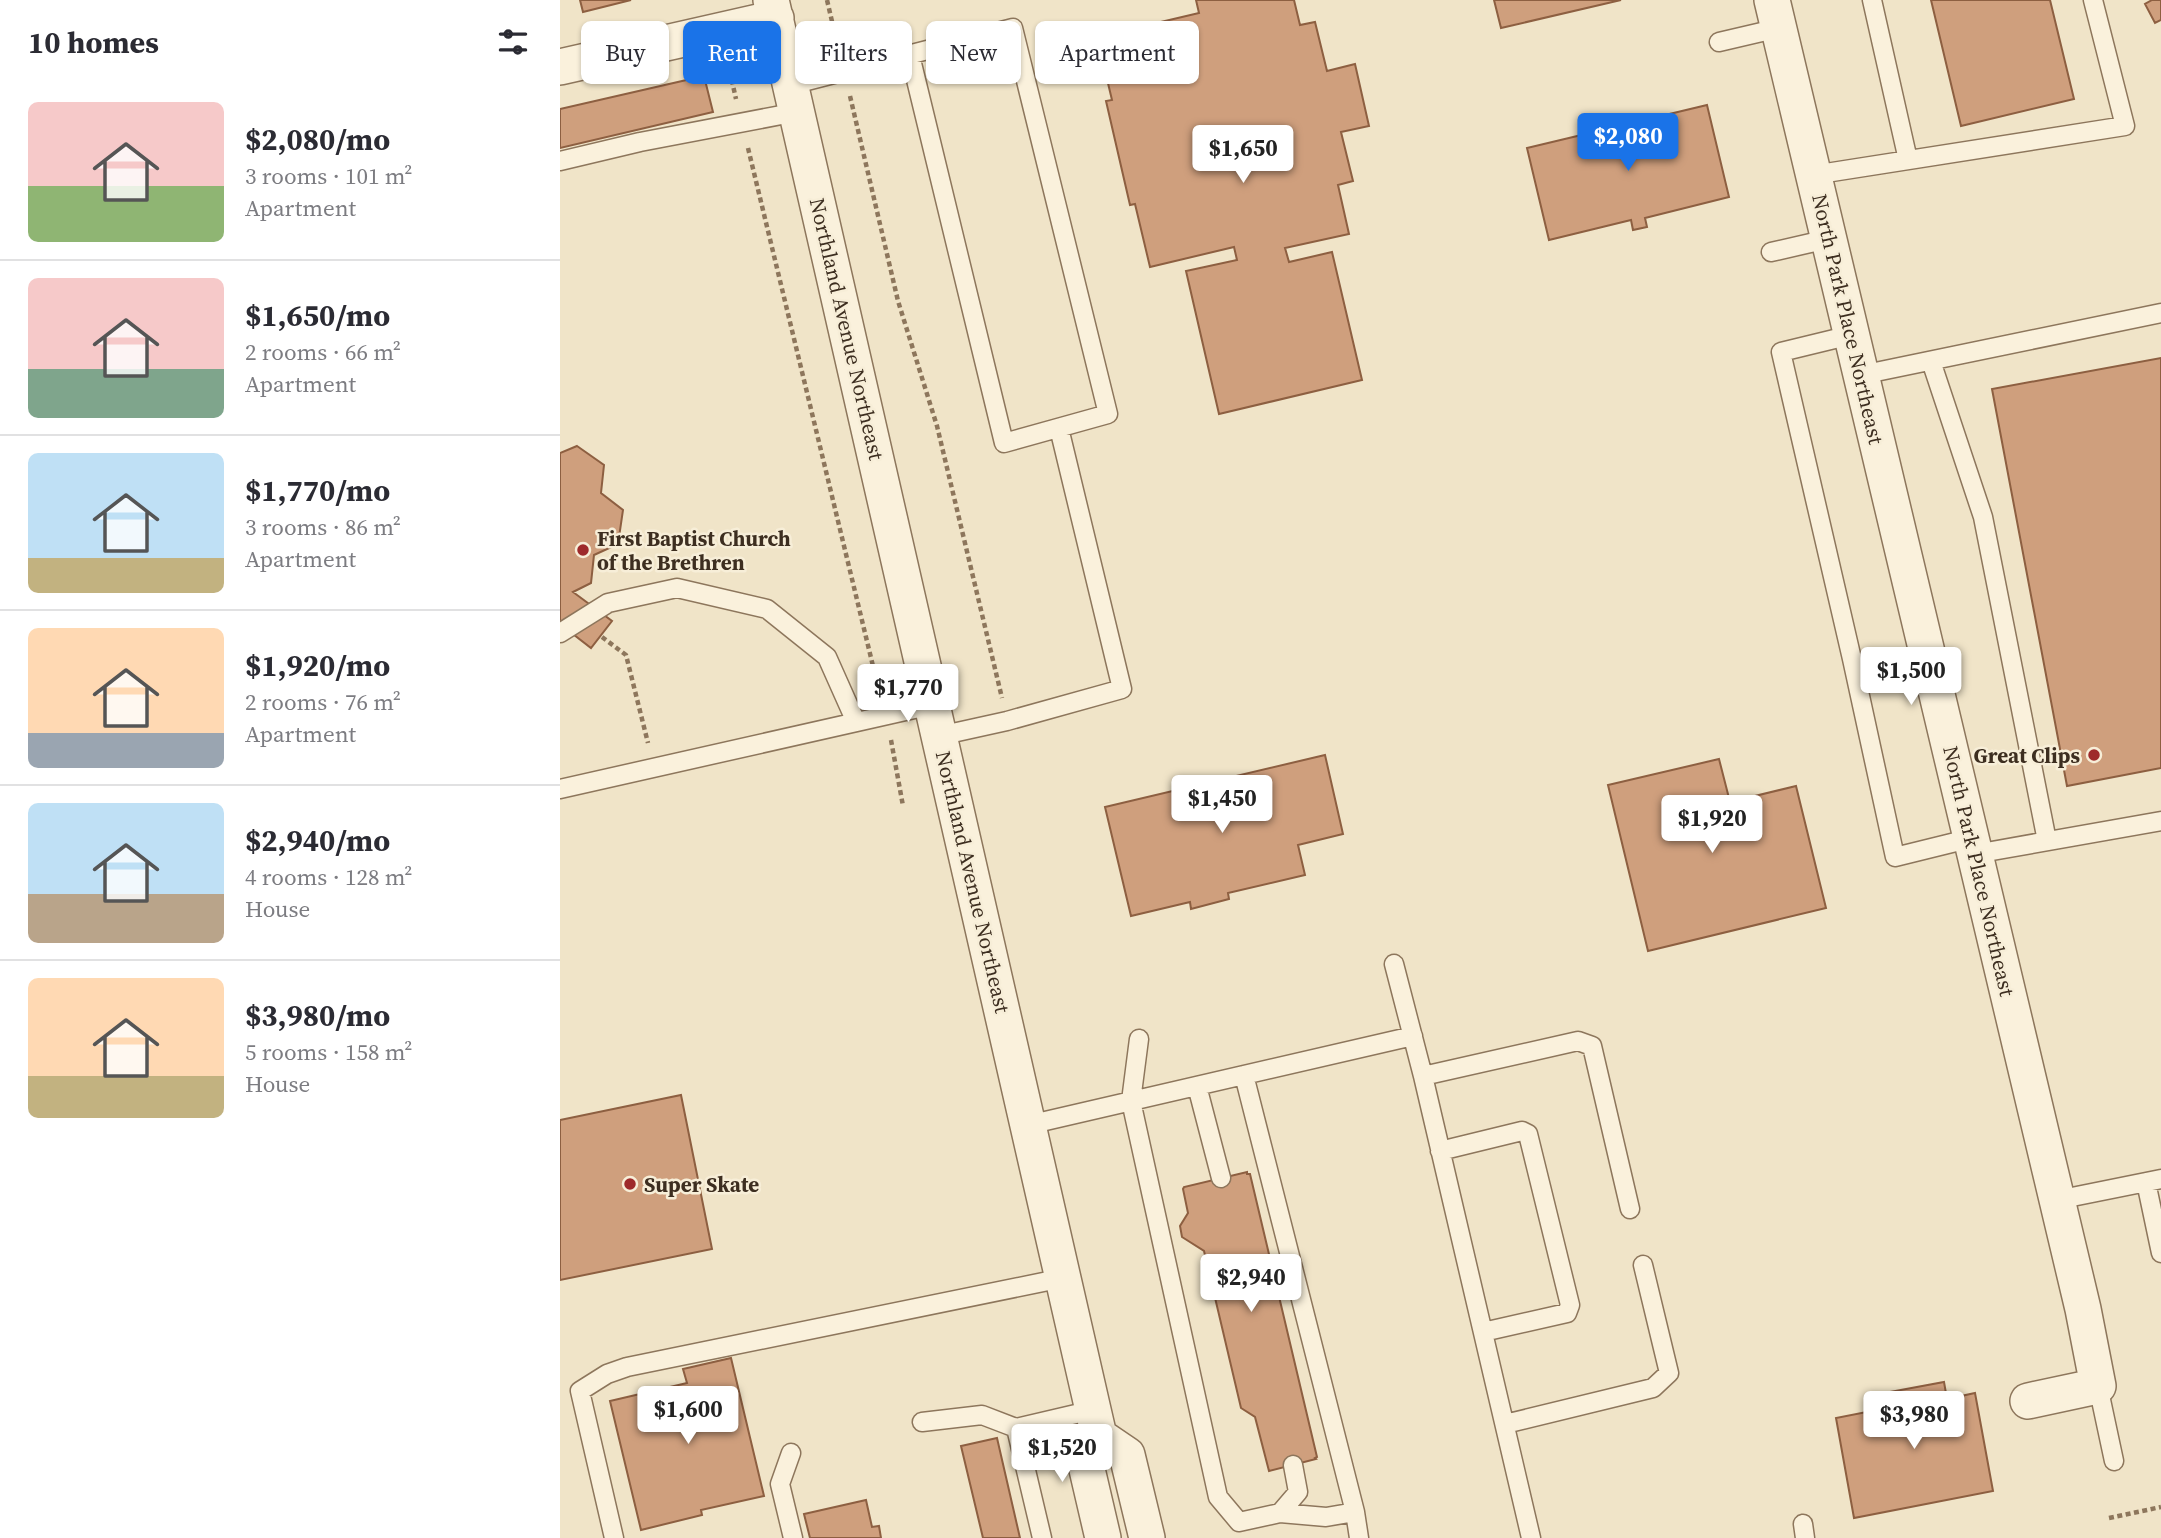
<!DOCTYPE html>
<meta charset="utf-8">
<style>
body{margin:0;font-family:"Source Serif 4",serif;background:#f7f7f7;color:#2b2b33;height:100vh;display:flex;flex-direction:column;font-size:26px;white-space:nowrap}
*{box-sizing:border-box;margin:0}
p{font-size:23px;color:#7c7c81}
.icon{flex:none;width:38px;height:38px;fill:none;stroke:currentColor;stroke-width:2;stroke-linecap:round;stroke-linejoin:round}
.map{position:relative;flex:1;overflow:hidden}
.side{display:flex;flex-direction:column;background:#fff;width:560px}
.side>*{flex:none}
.guide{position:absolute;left:21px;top:21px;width:665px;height:63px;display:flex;gap:14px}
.price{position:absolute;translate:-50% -60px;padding:0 16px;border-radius:7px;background:#fff;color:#222;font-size:23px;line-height:46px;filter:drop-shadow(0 2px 4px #0008)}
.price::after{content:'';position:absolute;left:50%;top:42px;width:21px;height:16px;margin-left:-10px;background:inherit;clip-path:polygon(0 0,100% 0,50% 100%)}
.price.active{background:#1a73e8;color:#fff}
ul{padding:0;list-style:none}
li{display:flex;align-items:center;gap:21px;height:175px;padding:0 28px}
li+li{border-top:2px solid #e1e1e2}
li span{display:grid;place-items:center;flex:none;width:196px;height:140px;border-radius:10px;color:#555}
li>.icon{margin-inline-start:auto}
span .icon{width:84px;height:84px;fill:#fffc;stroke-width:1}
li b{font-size:30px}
h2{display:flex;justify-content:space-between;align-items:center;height:84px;padding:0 28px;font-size:30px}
.pill{padding:0 24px;border-radius:10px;background:#fff;box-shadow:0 2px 5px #0004;font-size:24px;line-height:63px}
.pill.active{background:#1a73e8;color:#fff}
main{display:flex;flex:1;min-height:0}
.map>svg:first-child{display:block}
.building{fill:#cf9f7d;stroke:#8d5f41;stroke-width:2}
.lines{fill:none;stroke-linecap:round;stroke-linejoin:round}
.service-casing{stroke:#8d765c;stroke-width:21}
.minor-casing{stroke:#8d765c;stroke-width:38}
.path{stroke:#8d765c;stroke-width:4.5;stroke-dasharray:5 3.5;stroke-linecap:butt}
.service{stroke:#faf1dc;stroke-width:18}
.minor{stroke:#faf1dc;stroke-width:35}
.poi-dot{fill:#9e2a2b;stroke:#f7eed8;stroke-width:2.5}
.labels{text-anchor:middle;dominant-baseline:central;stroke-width:5;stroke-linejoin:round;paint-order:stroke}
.street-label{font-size:21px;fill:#3d2e20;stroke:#f7eed8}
.poi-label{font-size:21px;font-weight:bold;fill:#3d2e20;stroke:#f7eed8;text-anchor:start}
</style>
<main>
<section class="side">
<h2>10 homes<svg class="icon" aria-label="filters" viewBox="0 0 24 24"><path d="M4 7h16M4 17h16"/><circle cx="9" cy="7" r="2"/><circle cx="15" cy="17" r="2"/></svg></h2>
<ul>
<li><span style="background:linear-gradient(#f6c9c9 60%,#8fb573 0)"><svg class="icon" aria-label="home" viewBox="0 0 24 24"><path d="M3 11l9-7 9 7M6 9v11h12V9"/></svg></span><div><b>$2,080/mo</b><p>3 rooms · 101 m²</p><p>Apartment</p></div></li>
<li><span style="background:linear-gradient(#f6c9c9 65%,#7fa58c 0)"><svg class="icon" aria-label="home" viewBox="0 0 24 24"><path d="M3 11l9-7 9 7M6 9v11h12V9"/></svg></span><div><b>$1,650/mo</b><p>2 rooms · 66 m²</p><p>Apartment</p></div></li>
<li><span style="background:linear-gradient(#bfe0f5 75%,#c2b280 0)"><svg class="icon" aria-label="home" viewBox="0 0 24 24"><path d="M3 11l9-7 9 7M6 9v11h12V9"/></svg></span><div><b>$1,770/mo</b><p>3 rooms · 86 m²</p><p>Apartment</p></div></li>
<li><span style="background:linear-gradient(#ffd9b3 75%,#9aa5b1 0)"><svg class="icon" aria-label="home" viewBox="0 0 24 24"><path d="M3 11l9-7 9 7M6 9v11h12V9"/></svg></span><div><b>$1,920/mo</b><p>2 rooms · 76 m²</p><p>Apartment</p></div></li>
<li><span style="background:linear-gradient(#bfe0f5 65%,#b9a48a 0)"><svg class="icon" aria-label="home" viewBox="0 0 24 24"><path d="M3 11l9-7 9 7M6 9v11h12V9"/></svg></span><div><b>$2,940/mo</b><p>4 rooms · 128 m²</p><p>House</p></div></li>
<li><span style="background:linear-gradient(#ffd9b3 70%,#c2b280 0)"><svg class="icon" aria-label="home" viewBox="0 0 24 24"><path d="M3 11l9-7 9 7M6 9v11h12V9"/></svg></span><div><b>$3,980/mo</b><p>5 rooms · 158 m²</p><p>House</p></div></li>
</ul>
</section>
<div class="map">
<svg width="1601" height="1538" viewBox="0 0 1601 1538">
<rect width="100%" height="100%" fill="#f0e4c8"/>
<path class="building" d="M20,0h51l-48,12z
M636,0h98l6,25 15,-3 12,49 28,-7 14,62 -28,6 12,49 -15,4 11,49 -64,14 4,14 43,-10 30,128 -143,34 -33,-143 51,-11 -3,-13 -84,20 -15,-63 -5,1 -24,-104 6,-1 -15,-63 102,-24z
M934,0h127l-120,28z
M1371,0h119l24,99 -113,27z
M1592,0h9v20l-6,3 -10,-19z
M144,76l9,36 -153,36v-39z
M1147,105l22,92 -84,21 2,9 -14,3 -2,-10 -82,20 -22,-92z
M1601,358v410l-94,18 -75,-397z
M17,446l27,19 -3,28 22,17 -5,34 -24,11 -3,28 -18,9 39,29 -21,27 -31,-24v-171z
M765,755l18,79 -45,11 7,30 -77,18 1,6 -38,10 -1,-7 -59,14 -26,-109z
M1159,759l11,43 66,-16 30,122 -178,43 -40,-166z
M121,1095l31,154 -152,31v-160z
M687,1172v2h3l67,283 -2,1 1,1 -47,12 -14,-54 -14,-9 -37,-157 -22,-14 -2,-11 8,-13 -5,-24 1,-2z
M171,1358l33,138 -63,14 1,5 -61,15 -31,-129 77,-18 -4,-14z
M1384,1382l3,17 28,-6 18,98 -139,27 -18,-100 46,-9 -3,-15z
M437,1438l23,100h-37l-22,-92z
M306,1500l6,27 7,-1 2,12h-71l-6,-24z"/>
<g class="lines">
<defs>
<path id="service" d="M1312,0l36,160
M1159,42l60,-14
M231,85l222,-57 95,386 -104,29 -94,-388
M0,161l80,-19 157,-30
M1253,175l312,-49 -32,-126
M1211,252l57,-13
M1291,335l-70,17 71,307 43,198 77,-19
M1371,361l52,156 64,324
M1301,375l300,-62
M0,633l48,-30 69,-15 90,21 60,48 29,65
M379,736l68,-15 115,-32 -63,-261
M0,789l372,-84
M1415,854l186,-33
M834,964l29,112 108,462
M579,1039l-8,62 87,396 21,25 41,-9 18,-21 -5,-27
M684,1075l111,437 4,26
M863,1076l155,-35 14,5 38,163
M637,1086l24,92
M468,1125l385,-89
M880,1151l82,-20 6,3 42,171 -3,8 -84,19
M1586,1182l15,71
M1497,1200l104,-21
M1538,1386l16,75
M362,1422l60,-7 34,13
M945,1424l148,-36 16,-15 -26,-108
M231,1453l-11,31 13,54
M720,1513l46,4 29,-5
M1243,1524l2,14
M54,1538l-34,-147 27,-17 20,-7 436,-89
M482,1538l-26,-110 77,-18"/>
<path id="minor" d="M211,0l322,1410 6,26 -13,29 17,73
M1212,0l311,1309 15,77 -70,15
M0,67l216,-49
M539,1436l28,19 20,83"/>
</defs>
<use href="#service" class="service-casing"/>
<use href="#minor" class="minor-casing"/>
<path class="path" d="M267,0l11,47
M168,63l8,36
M290,96l48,205 39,125 65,272
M188,148l131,543
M42,637l24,18 22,88
M331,740l12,66
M1549,1518l52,-11"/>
<use href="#service" class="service"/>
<use href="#minor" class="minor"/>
</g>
<g class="poi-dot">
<circle cx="23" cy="550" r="7"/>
<circle cx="1534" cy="755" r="7"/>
<circle cx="70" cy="1184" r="7"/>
</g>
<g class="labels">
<g class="street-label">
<text transform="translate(1288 319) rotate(77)">North Park Place Northeast</text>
<text transform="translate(287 329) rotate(77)">Northland Avenue Northeast</text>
<text transform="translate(1419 871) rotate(77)">North Park Place Northeast</text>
<text transform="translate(413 882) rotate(77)">Northland Avenue Northeast</text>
</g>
<g class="poi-label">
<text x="37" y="538">First Baptist Church<tspan x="37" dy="24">of the Brethren</tspan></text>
<text x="1520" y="755" text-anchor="end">Great Clips</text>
<text x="84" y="1184">Super Skate</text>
</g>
</g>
</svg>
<b class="price active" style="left:1068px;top:173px">$2,080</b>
<b class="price" style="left:683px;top:185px">$1,650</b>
<b class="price" style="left:1351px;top:707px">$1,500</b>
<b class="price" style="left:348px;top:724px">$1,770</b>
<b class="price" style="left:662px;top:835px">$1,450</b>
<b class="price" style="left:1152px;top:855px">$1,920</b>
<b class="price" style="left:691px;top:1314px">$2,940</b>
<b class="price" style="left:128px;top:1446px">$1,600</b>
<b class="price" style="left:1354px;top:1451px">$3,980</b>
<b class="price" style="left:502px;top:1484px">$1,520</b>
<div class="guide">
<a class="pill">Buy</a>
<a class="pill active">Rent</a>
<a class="pill">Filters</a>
<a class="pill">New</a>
<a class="pill">Apartment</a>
</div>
</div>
</main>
